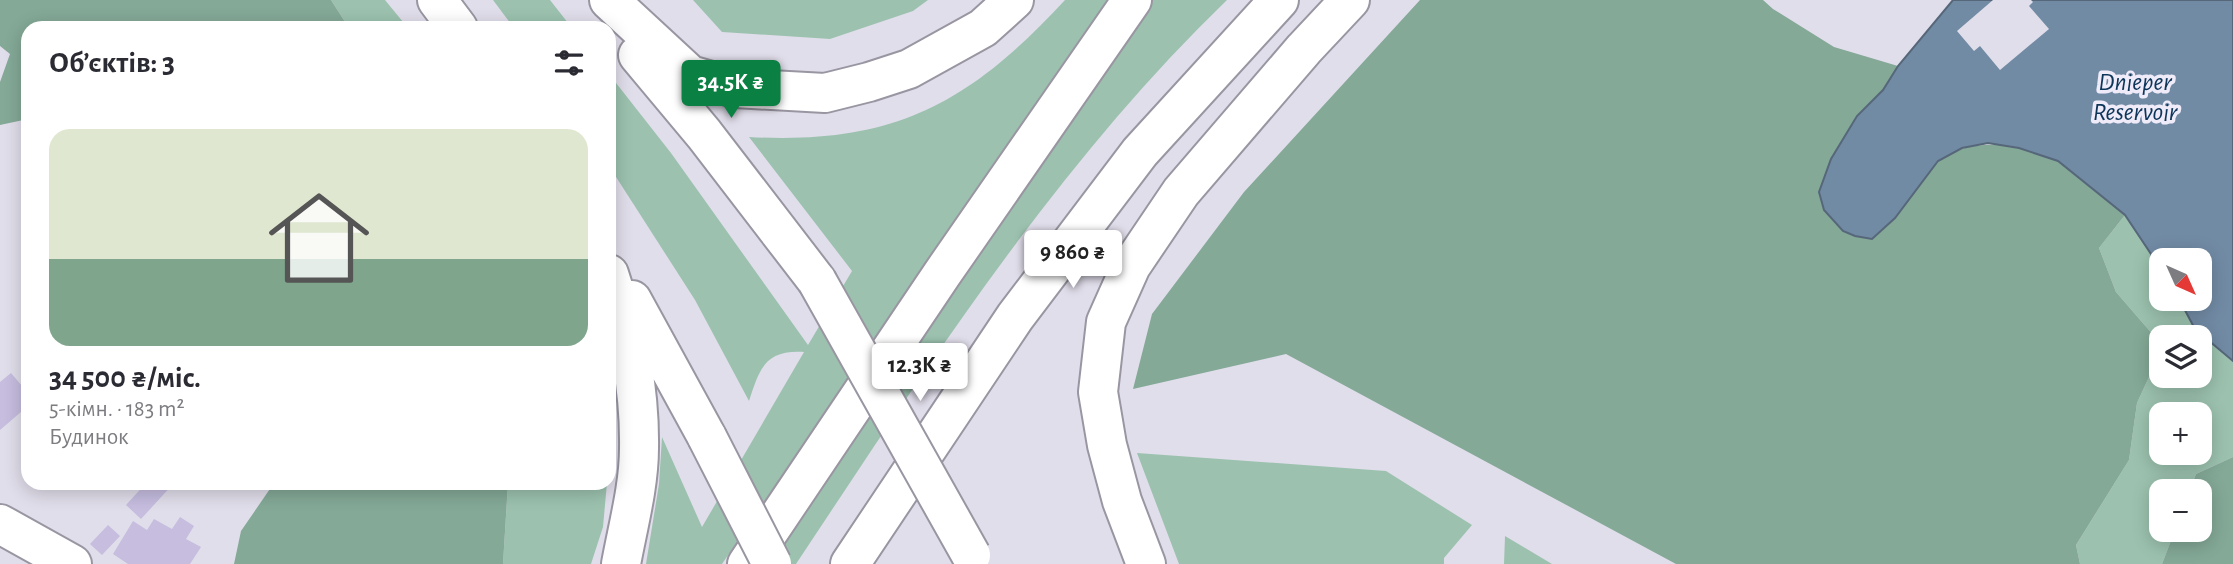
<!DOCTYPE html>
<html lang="uk">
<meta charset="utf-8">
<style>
body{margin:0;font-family:"Alegreya Sans",sans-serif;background:#f7f7f7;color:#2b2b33;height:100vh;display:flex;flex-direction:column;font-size:26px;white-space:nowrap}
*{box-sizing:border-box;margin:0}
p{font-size:23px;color:#7c7c81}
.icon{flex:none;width:38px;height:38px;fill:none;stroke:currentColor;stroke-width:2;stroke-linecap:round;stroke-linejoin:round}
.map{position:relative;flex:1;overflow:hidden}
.details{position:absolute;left:21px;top:21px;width:595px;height:469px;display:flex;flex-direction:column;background:#fff;border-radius:21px;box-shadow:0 4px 18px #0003}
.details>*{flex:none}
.needle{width:46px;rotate:135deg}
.tools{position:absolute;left:2149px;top:248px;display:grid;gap:14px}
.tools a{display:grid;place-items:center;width:63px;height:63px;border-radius:14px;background:#fff;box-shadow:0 4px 18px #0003;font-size:35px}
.price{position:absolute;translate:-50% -60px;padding:0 16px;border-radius:7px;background:#fff;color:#222;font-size:23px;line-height:46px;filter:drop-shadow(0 2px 4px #0008)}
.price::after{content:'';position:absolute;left:50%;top:42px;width:21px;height:16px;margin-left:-10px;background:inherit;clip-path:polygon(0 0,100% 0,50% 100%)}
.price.current{background:#0b8043;color:#fff}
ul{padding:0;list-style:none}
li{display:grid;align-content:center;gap:14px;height:371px;padding:0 28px}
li+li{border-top:2px solid #e1e1e2}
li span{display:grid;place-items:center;height:217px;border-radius:21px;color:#555}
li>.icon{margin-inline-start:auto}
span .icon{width:126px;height:126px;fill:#fffc;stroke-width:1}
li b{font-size:30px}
h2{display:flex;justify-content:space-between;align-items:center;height:84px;padding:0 28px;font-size:30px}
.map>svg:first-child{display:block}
.green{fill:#9cc2af;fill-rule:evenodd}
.forest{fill:#84a997}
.water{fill:#728ba5;stroke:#56677a;stroke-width:2}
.pier{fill:#e1deeb}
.building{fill:#c6bddf}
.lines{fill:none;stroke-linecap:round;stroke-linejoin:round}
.minor-casing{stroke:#9996a2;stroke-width:42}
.major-casing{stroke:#9996a2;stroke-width:42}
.minor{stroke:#fff;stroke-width:38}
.major{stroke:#fff;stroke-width:38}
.major-bridge-casing{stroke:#9996a2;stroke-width:42;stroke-linecap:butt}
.major-bridge{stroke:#fff;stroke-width:38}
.labels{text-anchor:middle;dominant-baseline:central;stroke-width:7;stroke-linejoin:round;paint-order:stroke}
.water-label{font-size:26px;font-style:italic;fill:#0c3559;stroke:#efebf8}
</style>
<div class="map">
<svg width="2233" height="564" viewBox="0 0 2233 564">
<rect width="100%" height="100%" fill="#e1deeb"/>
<path class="green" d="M331,0h54l23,28h-59z
M493,0h57l22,28h-58z
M693,0h235l-15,11 -83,28 -108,-7z
M1065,0h43l-386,564h-76l13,-80 3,-47 40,90 102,-175c-39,-2 -44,16 -55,49l-54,-101 -86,-134v-92l62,79 137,192 44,-74 -103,-134c144,8 220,-33 316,-137z
M1148,0h79c-171,165 -300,367 -431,564h-40z
M2125,215l36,54v30h18l16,30 38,32v96l-37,17 -7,18h-28v38h14l-13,34h-82l-4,-19 53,-85 8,-57 24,-52v25h39v-38h-39v6l-45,-52 -17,-44zM2161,415h39v38h-39z
M609,382l5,34 -5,48z
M1137,453l249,18 86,54 -28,33v6h-265z
M508,483h99l-4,44 -12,37h-88z
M1505,536l47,28h-48z"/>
<path class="forest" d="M0,0h331l18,28h-321v91l-28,6v-43l10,-28 -10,-8z
M1420,0h343l10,9 61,38 64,19 -15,24 -26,26 -26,43 64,59c14,-18 26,-39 42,-55 28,-28 90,-20 121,-2 23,13 47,37 67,54l-26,33 17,44 45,52v7l-24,52 -8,57 -53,85 4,19h-404l-390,-210 -153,35 19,-75 92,-122z
M2233,457v107h-71l13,-34h25v-38h-11l7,-18z
M274,483h234l-5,81h-269l7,-33z"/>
<path class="water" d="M1953,0h280v361l-38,-32 -16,-30h21v-38h-39v8l-36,-54 -67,-54 -39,-13 -31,-5 -26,5 -24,13 -43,57 -23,21 -17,-3 -12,-5 -19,-21 -5,-18 12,-33 26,-43 26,-26 15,-24z"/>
<path class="pier" d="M1993,0h38l2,2 -4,4 20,23 -49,41 -20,-24 -6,5 -17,-20z"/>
<path class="building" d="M11,373l17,20v13l-28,24v-48z
M146,483h28l-33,36 -15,-14z
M180,517l14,9 -8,13 15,8 -11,17h-62l-15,-10 20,-33 14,9 7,-11 18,10z
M108,525l12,11 -18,19 -12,-11z"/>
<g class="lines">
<defs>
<path id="minor" d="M0,524l72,40
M747,564l195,-290 190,-274
M850,564l165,-247 125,-165 139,-152"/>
<path id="major" d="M437,0l21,28
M609,0l81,75 45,13 90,5 44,-11 40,-13 74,-41 31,-28
M638,55l66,79 113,147
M609,274c19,56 31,114 30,174 0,38 -11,78 -18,116
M632,300l75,137
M1146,564l-24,-63 -15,-56 -9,-53 8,-70 25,-56 50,-74 123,-143 46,-49"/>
</defs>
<use href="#minor" class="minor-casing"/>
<use href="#major" class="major-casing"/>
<use href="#minor" class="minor"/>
<use href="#major" class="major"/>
<defs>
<path id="major-bridge" d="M817,281l154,274
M707,437l65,127"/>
</defs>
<use href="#major-bridge" class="major-bridge-casing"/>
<use href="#major-bridge" class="major-bridge"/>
</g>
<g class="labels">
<g class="water-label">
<text x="2135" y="82">Dnieper<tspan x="2135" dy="30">Reservoir</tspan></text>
</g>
</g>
</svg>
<div class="tools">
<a><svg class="needle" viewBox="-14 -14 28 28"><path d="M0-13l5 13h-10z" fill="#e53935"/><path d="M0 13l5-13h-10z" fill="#7c7c81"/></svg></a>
<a><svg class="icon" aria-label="layers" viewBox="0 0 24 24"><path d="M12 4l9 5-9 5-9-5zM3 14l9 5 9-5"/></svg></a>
<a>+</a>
<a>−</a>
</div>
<b class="price current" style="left:731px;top:120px">34.5K ₴</b>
<b class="price" style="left:1073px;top:290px">9 860 ₴</b>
<b class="price" style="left:920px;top:403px">12.3K ₴</b>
<section class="details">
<h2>Об’єктів: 3<svg class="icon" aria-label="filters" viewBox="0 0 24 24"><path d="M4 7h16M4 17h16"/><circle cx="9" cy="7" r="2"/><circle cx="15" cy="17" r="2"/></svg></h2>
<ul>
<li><span style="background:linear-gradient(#dfe7d0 60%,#7fa58c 0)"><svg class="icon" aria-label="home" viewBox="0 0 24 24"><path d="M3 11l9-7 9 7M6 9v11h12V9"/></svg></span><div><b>34 500 ₴/міс.</b><p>5-кімн. · 183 m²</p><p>Будинок</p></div></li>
</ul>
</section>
</div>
